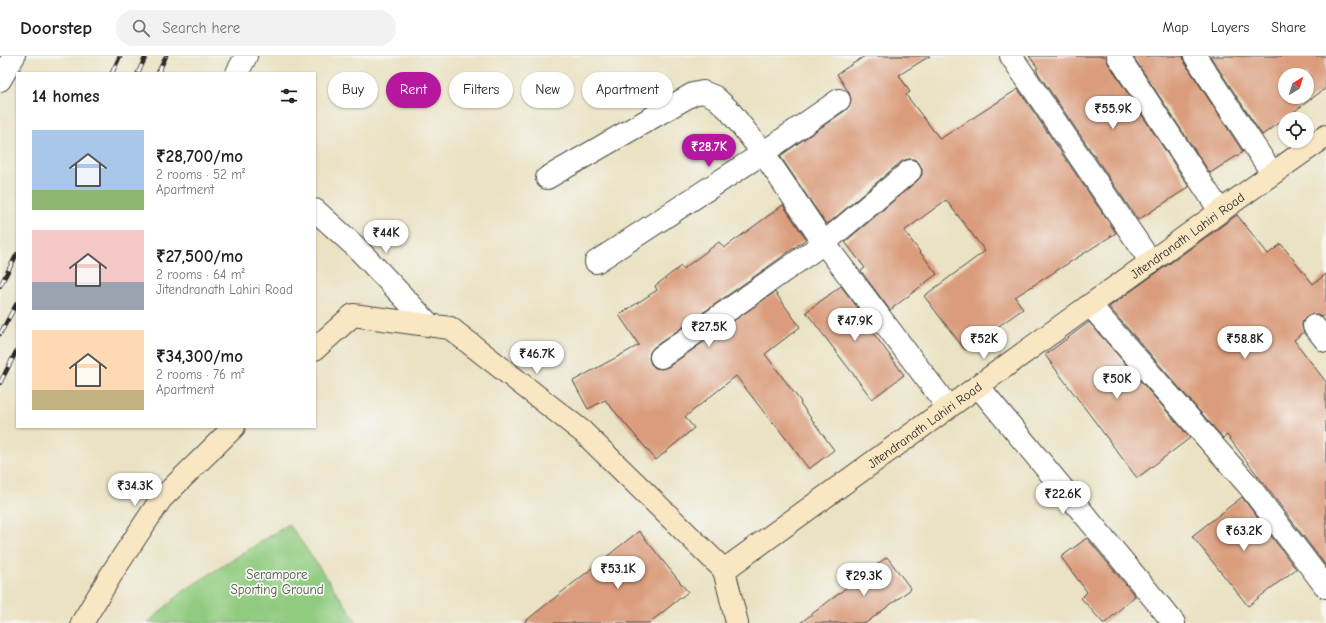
<!DOCTYPE html>
<meta charset="utf-8">
<style>
body{margin:0;font-family:"Comic Neue",sans-serif;background:#f2f2f2;color:#202124;height:100vh;display:flex;flex-direction:column;font-size:15px;white-space:nowrap}
*{box-sizing:border-box;margin:0}
p{font-size:13px;color:#757577}
.icon{flex:none;width:22px;height:22px;fill:none;stroke:currentColor;stroke-width:2;stroke-linecap:round;stroke-linejoin:round}
.map{position:relative;flex:1;overflow:hidden}
.side{position:absolute;left:16px;top:16px;width:300px;height:356px;display:flex;flex-direction:column;background:#fff;border-radius:0px;box-shadow:0 1px 3px #0004}
.side>*{flex:none}
.top-card{position:absolute;left:328px;top:16px;width:380px;height:36px;display:flex;gap:8px}
.needle{width:26px;rotate:38deg}
.controls{position:absolute;left:1278px;top:12px;display:grid;gap:8px}
.controls a{display:grid;place-items:center;width:36px;height:36px;border-radius:50%;background:#fff;box-shadow:0 1px 3px #0004;font-size:20px}
.price{position:absolute;translate:-50% -34px;padding:0 9px;border-radius:14px;background:#fff;color:#222;font-size:13px;line-height:26px;filter:drop-shadow(0 1px 2px #0008)}
.price::after{content:'';position:absolute;left:50%;top:24px;width:12px;height:9px;margin-left:-6px;background:inherit;clip-path:polygon(0 0,100% 0,50% 100%)}
.price.on{background:#b5179e;color:#fff}
ul{padding:0;list-style:none}
li{display:flex;align-items:center;gap:12px;height:100px;padding:0 16px}
li span{display:grid;place-items:center;flex:none;width:112px;height:80px;border-radius:0px;color:#555}
li>.icon{margin-inline-start:auto}
span .icon{width:48px;height:48px;fill:#fffc;stroke-width:1}
li b{font-size:17px}
h2{display:flex;justify-content:space-between;align-items:center;height:48px;padding:0 16px;font-size:17px}
.tag{padding:0 14px;border-radius:18px;background:#fff;box-shadow:0 1px 3px #0004;font-size:14px;line-height:36px}
.tag.on{background:#b5179e;color:#fff}
header{display:flex;align-items:center;gap:24px;box-sizing:border-box;height:56px;padding:0 20px;background:#fff;border-bottom:1px solid #e0e0e0}
header strong{font-size:19px}
nav{display:flex;gap:22px;margin-inline-start:auto;font-size:14px}
.search{width:280px;height:36px;background:#f2f2f2;display:flex;align-items:center;gap:10px;box-sizing:border-box;padding:0 14px;border-radius:22px;color:#757577;font-size:15px}
.map>svg:first-child{display:block}
.green{fill:#90cb7f;stroke:#5e7b55}
.building{fill:#da9c7c;fill-rule:evenodd}
.lines{fill:none;stroke-linecap:round;stroke-linejoin:round}
.street-casing{stroke:#484642;stroke-width:24}
.secondary-casing{stroke:#484642;stroke-width:24}
.street{stroke:#fff;stroke-width:22}
.secondary{stroke:#f9e7c3;stroke-width:22}
.rail-casing{stroke:#2b2b2b;stroke-width:4.5}
.rail{stroke:#f6f6f2;stroke-width:3;stroke-dasharray:9;stroke-linecap:butt}
.labels{text-anchor:middle;dominant-baseline:central;stroke-width:3.5;stroke-linejoin:round;paint-order:stroke}
.street-label{font-size:13px;fill:#2b2b2b;stroke:#f6f6f2}
.park-label{font-size:13px;fill:#495b44;stroke:#f6f6f2}
</style>
<header>
<strong>Doorstep</strong>
<div class="search"><svg class="icon" aria-label="search" viewBox="0 0 24 24"><circle cx="10" cy="10" r="6"/><path d="M15 15l6 6"/></svg>Search here</div>
<nav><a>Map</a><a>Layers</a><a>Share</a></nav>
</header>
<div class="map">
<svg width="1326" height="567" viewBox="0 0 1326 567">
<rect width="100%" height="100%" fill="#f6f6f2"/>
<filter id="ink" filterUnits="userSpaceOnUse"><feTurbulence type="fractalNoise" baseFrequency=".025" numOctaves="2"/><feDisplacementMap in="SourceGraphic" scale="8" xChannelSelector="R" yChannelSelector="G"/><feConvolveMatrix kernelMatrix="1 2 1 2 8 2 1 2 1" color-interpolation-filters="sRGB"/></filter>
<filter id="wash" filterUnits="userSpaceOnUse"><feTurbulence type="fractalNoise" baseFrequency=".012" numOctaves="4" result="noise"/><feDisplacementMap in="SourceGraphic" scale="16" xChannelSelector="R" yChannelSelector="G"/><feGaussianBlur stdDeviation="0.9" result="paint"/><feColorMatrix in="noise" values="0 0 0 0 0 0 0 0 0 0 0 0 0 0 0 0 0 1.4 0 .05"/><feComposite in="paint" operator="in"/></filter>
<g filter="url(#wash)">
<rect width="100%" height="100%" fill="#eae2c3"/>
<path class="green" d="M289,468l69,99h-210l35,-32z"/>
<g id="blocks">
<path class="building" d="M865,0h65l-31,19 11,17 -4,3 34,44 78,-50 98,144 -101,64 8,12 -58,41 -41,-54 61,-45 -39,-51 -42,31 33,43 -47,36 -29,-39 4,-3 -20,-26 73,-62 4,-5v-6l-3,-6 -5,-4h-6l-6,2 -72,61 -4,2 -46,-68 66,-46 4,-5 1,-6 -2,-6 -12,-19z
M1029,0h77l2,7 81,124 -51,33 -98,-144 -4,-7 2,-1z
M1137,0h46l2,7 58,89 -33,21 -76,-115z
M1210,0h116v32l-64,47zM1285,19h22v22h-22z
M783,149l23,34 -41,30 -111,78 -4,5 -1,6 2,6 4,4 7,1 6,-2 107,-75 25,35 -35,27 36,48 -1,1 34,47 -25,19 -35,-46 -1,1 -37,-48 -51,41 9,11 -38,32 -51,-60 -17,9 -15,-28 66,-36 -20,-30 38,-25 -2,-4 26,-20 2,3 36,-27 5,6z
M1237,159l31,39 13,-10 32,40 13,-10v40l-4,3 -4,-3h-5l-7,3 -4,5v5l2,5 -10,8 32,42v184l-99,-131 -4,3 -114,-131z
M841,230l30,39 -2,2 35,48 -32,24 -66,-87z
M1089,266l101,116 -53,40 -92,-123z
M1242,441l54,72 -48,37 -56,-70z
M639,475l49,61 -39,31h-126z
M1087,482l48,58 -30,27h-2l-22,-25 6,-6 -26,-35z
M887,501l24,32 -45,34h-66z"/>
</g>
</g>
<g filter="url(#ink)">
<use href="#blocks" fill-opacity="0" stroke="#484642" stroke-width="1"/>
<g class="lines">
<defs>
<path id="street" d="M1011,0l140,206
M1118,0l102,155
M1195,0l77,117
M237,17l9,-17
M0,24l14,-24
M547,122l146,-84 10,-2 12,5 14,13 34,43 61,90 124,164
M315,154l42,38 73,77
M596,206l167,-109 76,-53
M1090,249l159,181 77,101
M1314,270l12,15
M661,301l163,-114 86,-72
M978,330l196,237"/>
<g id="secondary">
<path d="M315,293l38,-34 97,13 133,104 141,138"/>
<path d="M82,567l32,-53 47,-71 73,-72"/>
<path id="s1" d="M737,567l-13,-53 366,-265c79,-55 156,-114 236,-169"/>
</g>
</defs>
<use href="#street" class="street-casing"/>
<use href="#secondary" class="secondary-casing"/>
<use href="#street" class="street"/>
<use href="#secondary" class="secondary"/>
<defs>
<path id="rail" d="M112,17l8,-17
M138,17l8,-17
M158,17l8,-17
M0,230l17,-32
M0,278l17,-31
M0,327l17,-33"/>
</defs>
<use href="#rail" class="rail-casing"/>
<use href="#rail" class="rail"/>
</g>
</g>
<g class="labels">
<g class="street-label">
<text stroke="none"><textPath href="#s1" startOffset="626">Jitendranath Lahiri Road</textPath></text>
<text stroke="none"><textPath href="#s1" startOffset="302">Jitendranath Lahiri Road</textPath></text>
</g>
<g class="park-label">
<text x="277" y="518">Serampore<tspan x="277" dy="15">Sporting Ground</tspan></text>
</g>
</g>
</svg>
<div class="controls">
<a><svg class="needle" viewBox="-14 -14 28 28"><path d="M0-13l5 13h-10z" fill="#e53935"/><path d="M0 13l5-13h-10z" fill="#757577"/></svg></a>
<a><svg class="icon" aria-label="locate" viewBox="0 0 24 24"><circle cx="12" cy="12" r="6"/><path d="M12 2v4M12 18v4M2 12h4M18 12h4"/></svg></a>
</div>
<b class="price" style="left:1113px;top:74px">₹55.9K</b>
<b class="price on" style="left:709px;top:112px">₹28.7K</b>
<b class="price" style="left:386px;top:198px">₹44K</b>
<b class="price" style="left:855px;top:286px">₹47.9K</b>
<b class="price" style="left:709px;top:292px">₹27.5K</b>
<b class="price" style="left:984px;top:304px">₹52K</b>
<b class="price" style="left:1245px;top:304px">₹58.8K</b>
<b class="price" style="left:537px;top:319px">₹46.7K</b>
<b class="price" style="left:1117px;top:344px">₹50K</b>
<b class="price" style="left:135px;top:451px">₹34.3K</b>
<b class="price" style="left:1063px;top:459px">₹22.6K</b>
<b class="price" style="left:1244px;top:496px">₹63.2K</b>
<b class="price" style="left:618px;top:534px">₹53.1K</b>
<b class="price" style="left:864px;top:541px">₹29.3K</b>
<div class="top-card">
<a class="tag">Buy</a>
<a class="tag on">Rent</a>
<a class="tag">Filters</a>
<a class="tag">New</a>
<a class="tag">Apartment</a>
</div>
<section class="side">
<h2>14 homes<svg class="icon" aria-label="filters" viewBox="0 0 24 24"><path d="M4 7h16M4 17h16"/><circle cx="9" cy="7" r="2"/><circle cx="15" cy="17" r="2"/></svg></h2>
<ul>
<li><span style="background:linear-gradient(#a9c7e8 75%,#8fb573 0)"><svg class="icon" aria-label="home" viewBox="0 0 24 24"><path d="M3 11l9-7 9 7M6 9v11h12V9"/></svg></span><div><b>₹28,700/mo</b><p>2 rooms · 52 m²</p><p>Apartment</p></div></li>
<li><span style="background:linear-gradient(#f6c9c9 65%,#9aa5b1 0)"><svg class="icon" aria-label="home" viewBox="0 0 24 24"><path d="M3 11l9-7 9 7M6 9v11h12V9"/></svg></span><div><b>₹27,500/mo</b><p>2 rooms · 64 m²</p><p>Jitendranath Lahiri Road</p></div></li>
<li><span style="background:linear-gradient(#ffd9b3 75%,#c2b280 0)"><svg class="icon" aria-label="home" viewBox="0 0 24 24"><path d="M3 11l9-7 9 7M6 9v11h12V9"/></svg></span><div><b>₹34,300/mo</b><p>2 rooms · 76 m²</p><p>Apartment</p></div></li>
</ul>
</section>
</div>
